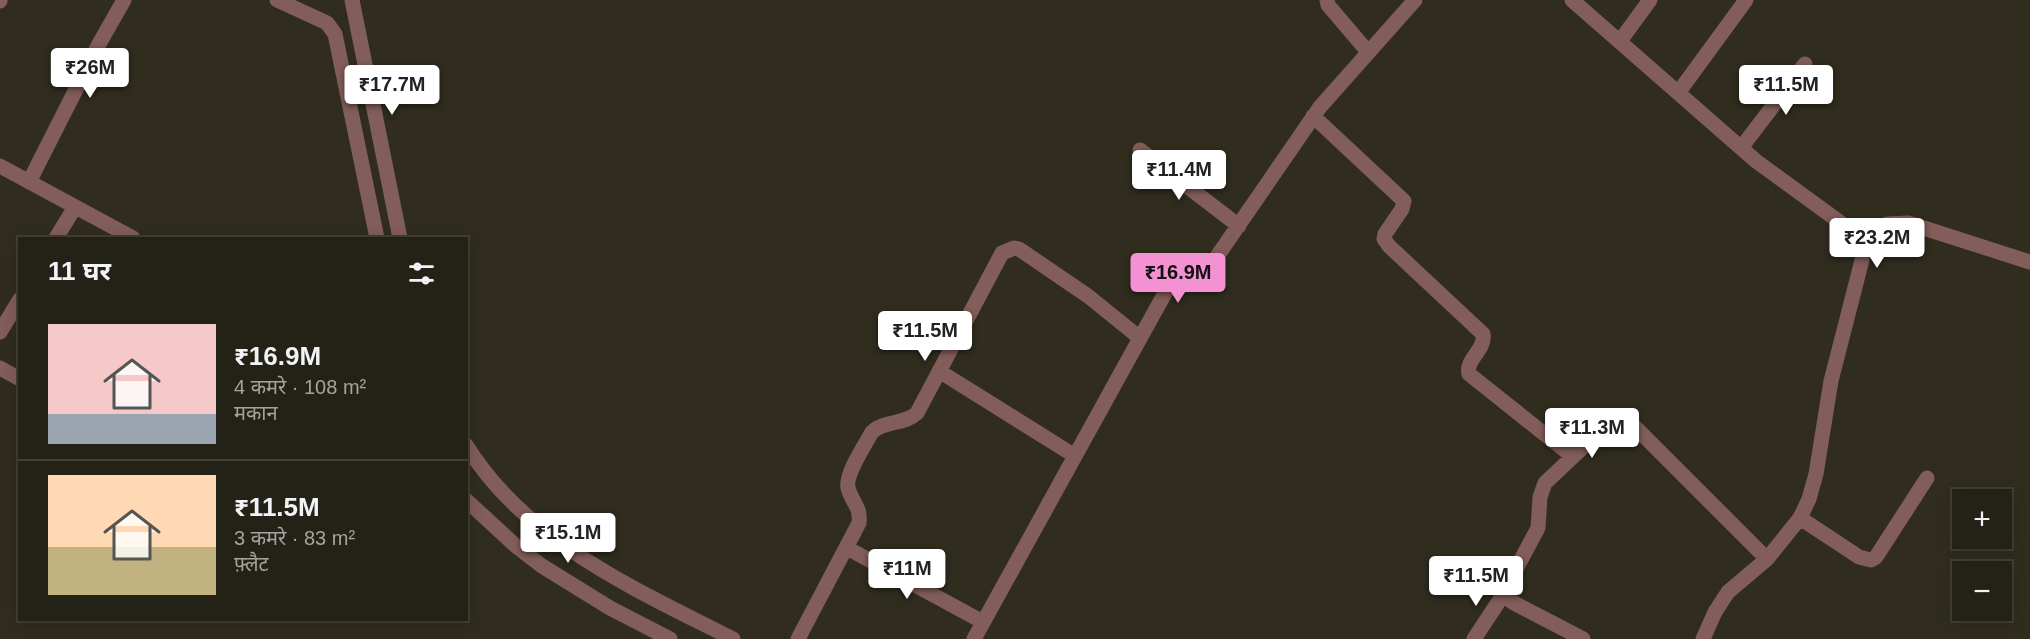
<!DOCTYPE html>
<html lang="hi">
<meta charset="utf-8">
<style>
body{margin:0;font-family:Arial,"Noto Sans Devanagari",sans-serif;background:#302f24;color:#f1f3f6;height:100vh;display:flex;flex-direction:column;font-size:22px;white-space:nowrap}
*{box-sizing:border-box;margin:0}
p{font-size:20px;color:#a3a4a1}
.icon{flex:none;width:33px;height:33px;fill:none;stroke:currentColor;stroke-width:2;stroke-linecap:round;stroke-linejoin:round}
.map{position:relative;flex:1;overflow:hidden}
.details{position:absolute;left:18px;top:237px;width:450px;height:384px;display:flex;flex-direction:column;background:#242217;border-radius:0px;box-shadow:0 3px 15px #0003,0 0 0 2px #413f36}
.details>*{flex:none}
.buttons{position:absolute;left:1952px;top:489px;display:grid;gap:12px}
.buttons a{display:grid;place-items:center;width:60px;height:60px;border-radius:0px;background:#242217;box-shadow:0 3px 15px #0003,0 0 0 2px #413f36;font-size:30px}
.price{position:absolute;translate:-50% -51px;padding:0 14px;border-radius:6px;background:#fff;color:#222;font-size:20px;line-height:39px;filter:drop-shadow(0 2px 3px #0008)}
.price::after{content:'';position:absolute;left:50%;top:36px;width:18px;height:14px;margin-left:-9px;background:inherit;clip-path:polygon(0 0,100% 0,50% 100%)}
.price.current{background:#f491d3;color:#111}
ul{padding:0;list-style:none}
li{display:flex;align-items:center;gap:18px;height:150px;padding:0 30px}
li+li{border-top:2px solid #413f36}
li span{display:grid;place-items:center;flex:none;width:168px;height:120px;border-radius:0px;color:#555}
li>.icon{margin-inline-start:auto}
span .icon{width:72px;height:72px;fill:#fffc;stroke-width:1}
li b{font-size:26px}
h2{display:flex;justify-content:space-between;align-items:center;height:72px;padding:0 30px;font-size:26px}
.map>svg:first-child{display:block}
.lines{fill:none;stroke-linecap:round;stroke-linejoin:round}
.minor{stroke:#825d5a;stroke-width:15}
</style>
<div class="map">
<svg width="2030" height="639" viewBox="0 0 2030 639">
<rect width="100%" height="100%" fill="#302d1f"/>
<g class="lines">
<path class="minor" d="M277,0l50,23 8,11 42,204
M352,0l48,238
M1327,0l1,5 40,47
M1572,0l184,161 96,70c9,10 11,16 10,29l-31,121 -15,93 -7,25 -9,19 -33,41 -39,33 -13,20 -12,27
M0,1v-1
M1620,41l30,-41
M1678,93l68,-93
M1313,116l91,85 -2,8 -17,25 -1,5 5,7 94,88c3,16 -18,25 -14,40l103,82
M1741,148l64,-84
M1140,150l99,76
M0,166l133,72
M29,182l70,-138 25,-44
M56,238l19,-31
M1859,239l28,-15 21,-1 122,39
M0,332l20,-33
M0,368l20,11
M939,371l136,85
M466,445c60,97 169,144 267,194
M466,500l50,46 26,20 68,42 60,31
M1800,518l59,39 12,3 5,-3 51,-79
M847,548l136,74
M798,639l61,-116c2,-17 -7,-20 -11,-35 -3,-14 17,-43 24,-56 13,-12 32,-7 45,-19l85,-160 12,-5 5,1 69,47 52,42
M974,639l196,-355c8,-5 14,-5 23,-8 10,-3 16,-10 23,-18l104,-151 95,-107
M1474,639l31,-47
M1583,639l-69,-36c-9,-5 -9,-9 -6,-19l30,-56 2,-31 5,-14 69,-65h8l10,6 135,135"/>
</g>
</svg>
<div class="buttons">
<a>+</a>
<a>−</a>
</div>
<b class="price" style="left:90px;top:99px">₹26M</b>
<b class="price" style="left:392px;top:116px">₹17.7M</b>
<b class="price" style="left:1786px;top:116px">₹11.5M</b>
<b class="price" style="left:1179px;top:201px">₹11.4M</b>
<b class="price" style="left:1877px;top:269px">₹23.2M</b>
<b class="price current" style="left:1178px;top:304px">₹16.9M</b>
<b class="price" style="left:925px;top:362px">₹11.5M</b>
<b class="price" style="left:1592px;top:459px">₹11.3M</b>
<b class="price" style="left:568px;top:564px">₹15.1M</b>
<b class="price" style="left:907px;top:600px">₹11M</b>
<b class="price" style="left:1476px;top:607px">₹11.5M</b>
<section class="details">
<h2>11 घर<svg class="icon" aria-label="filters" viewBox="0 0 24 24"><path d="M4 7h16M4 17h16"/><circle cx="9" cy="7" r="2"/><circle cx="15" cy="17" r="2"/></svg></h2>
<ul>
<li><span style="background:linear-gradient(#f6c9c9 75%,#9aa5b1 0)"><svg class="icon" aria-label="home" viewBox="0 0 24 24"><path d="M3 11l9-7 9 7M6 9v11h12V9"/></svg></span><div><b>₹16.9M</b><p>4 कमरे · 108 m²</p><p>मकान</p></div></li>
<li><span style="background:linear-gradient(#ffd9b3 60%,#c2b280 0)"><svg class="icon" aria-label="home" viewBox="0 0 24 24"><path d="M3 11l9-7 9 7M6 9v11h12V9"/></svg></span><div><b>₹11.5M</b><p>3 कमरे · 83 m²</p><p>फ़्लैट</p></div></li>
</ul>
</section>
</div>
